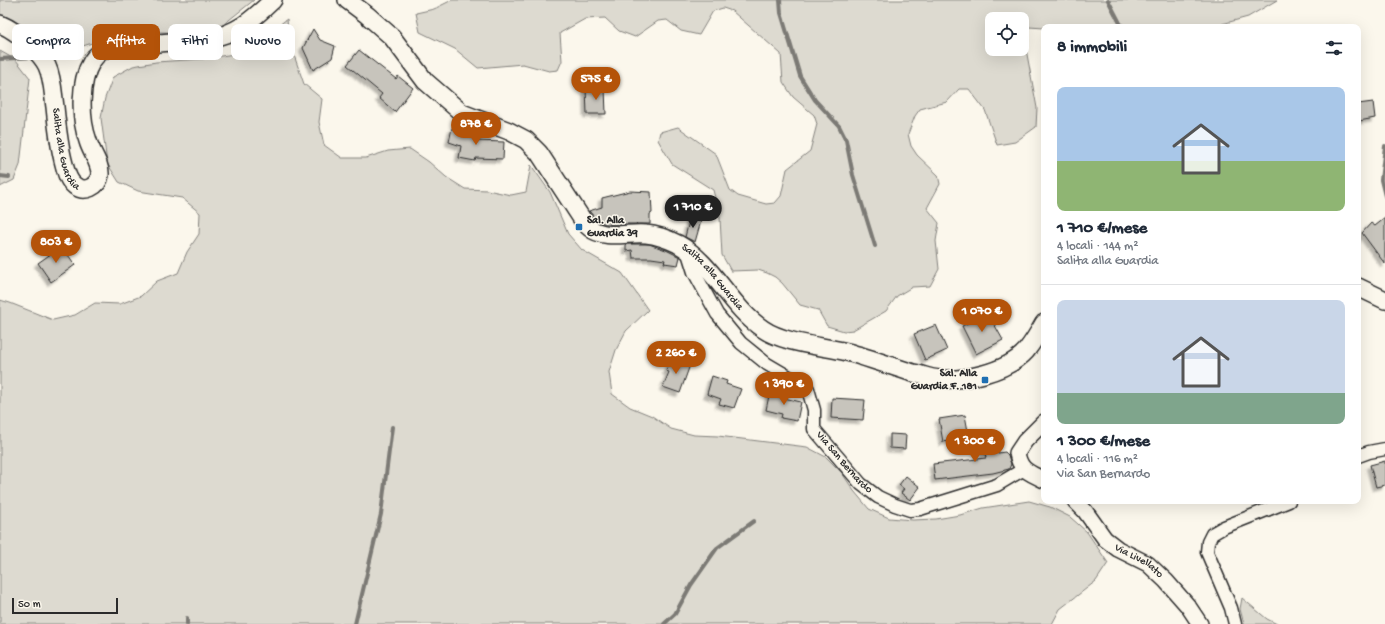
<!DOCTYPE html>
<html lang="it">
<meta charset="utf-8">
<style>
body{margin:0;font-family:"Gochi Hand",sans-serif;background:#f6f6f7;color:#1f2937;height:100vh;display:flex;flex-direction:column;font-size:15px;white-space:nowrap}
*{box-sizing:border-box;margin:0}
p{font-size:13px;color:#747a83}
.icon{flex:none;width:22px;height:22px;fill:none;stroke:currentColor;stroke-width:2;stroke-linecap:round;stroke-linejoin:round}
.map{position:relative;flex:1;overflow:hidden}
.sheet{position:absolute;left:1041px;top:24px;width:320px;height:480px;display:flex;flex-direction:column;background:#fff;border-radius:8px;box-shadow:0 4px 16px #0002}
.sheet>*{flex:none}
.top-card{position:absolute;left:12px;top:24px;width:380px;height:36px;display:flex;gap:8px}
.tools{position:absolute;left:985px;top:12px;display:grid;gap:8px}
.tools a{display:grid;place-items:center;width:44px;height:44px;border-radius:8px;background:#fff;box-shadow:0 4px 16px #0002;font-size:20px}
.scale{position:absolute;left:12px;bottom:10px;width:106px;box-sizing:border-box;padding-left:4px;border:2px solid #2b2b2b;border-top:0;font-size:11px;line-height:14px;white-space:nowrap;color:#2b2b2b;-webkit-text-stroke:3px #fbf7ec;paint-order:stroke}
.price{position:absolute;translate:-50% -34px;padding:0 9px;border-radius:14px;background:#b45309;color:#fff;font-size:13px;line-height:26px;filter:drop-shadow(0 1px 2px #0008)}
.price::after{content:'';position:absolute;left:50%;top:24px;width:12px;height:9px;margin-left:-6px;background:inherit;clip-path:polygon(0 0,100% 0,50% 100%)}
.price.active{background:#222;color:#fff}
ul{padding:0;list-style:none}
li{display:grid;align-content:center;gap:8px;height:212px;padding:0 16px}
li+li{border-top:1px solid #e0e1e3}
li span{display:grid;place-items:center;height:124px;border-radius:8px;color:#555}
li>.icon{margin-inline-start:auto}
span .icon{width:72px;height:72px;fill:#fffc;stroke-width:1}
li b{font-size:17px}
h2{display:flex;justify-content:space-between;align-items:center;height:48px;padding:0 16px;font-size:17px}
.tag{padding:0 14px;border-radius:8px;background:#fff;box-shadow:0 4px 16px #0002;font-size:14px;line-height:36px}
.tag.active{background:#b45309;color:#fff}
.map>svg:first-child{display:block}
.green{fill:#dddad0;stroke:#84827e;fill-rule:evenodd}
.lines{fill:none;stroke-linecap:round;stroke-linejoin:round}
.stream{stroke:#7b7a75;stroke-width:4}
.building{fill:#c7c4bc;stroke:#2b2b2b;filter:url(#shadow)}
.minor-casing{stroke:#2b2b2b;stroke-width:15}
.tertiary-casing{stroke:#2b2b2b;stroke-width:18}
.secondary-casing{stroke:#2b2b2b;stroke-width:20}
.minor{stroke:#fbf7ec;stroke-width:12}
.tertiary{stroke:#fbf7ec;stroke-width:15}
.secondary{stroke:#fbf7ec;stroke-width:17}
.poi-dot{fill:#1f6fb2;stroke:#fbf7ec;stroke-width:1.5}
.labels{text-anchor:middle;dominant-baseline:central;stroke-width:3;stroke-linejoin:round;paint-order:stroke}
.street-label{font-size:11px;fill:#2b2b2b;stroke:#fbf7ec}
.poi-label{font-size:11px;font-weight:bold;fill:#2b2b2b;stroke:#fbf7ec;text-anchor:start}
</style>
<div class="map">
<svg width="1385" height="624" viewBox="0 0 1385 624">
<defs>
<filter id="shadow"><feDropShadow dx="-3.5" dy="3.5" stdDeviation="1" flood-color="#0004"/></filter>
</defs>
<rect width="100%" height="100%" fill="#fbf7ec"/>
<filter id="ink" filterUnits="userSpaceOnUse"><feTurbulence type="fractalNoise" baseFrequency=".025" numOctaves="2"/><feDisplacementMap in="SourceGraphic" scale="8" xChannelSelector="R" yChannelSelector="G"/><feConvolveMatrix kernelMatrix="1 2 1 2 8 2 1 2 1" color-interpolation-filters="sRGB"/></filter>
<g filter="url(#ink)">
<path class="green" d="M0,0h254l-35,28 -28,5 -63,-2 -72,24 -52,-37 -4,-1z
M452,0h825l-29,17 -26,7 -2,3 -176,1 -15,-1 -6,6 14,75 -1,19 -21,15 -18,3 -12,-35 -16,-21h-10l-12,13 -27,7 -5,7 -7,18 3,12 6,9 21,20 2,9 -13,24 12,15 -3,18 3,28 -9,17 -18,1 -15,9 -11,15 -33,19 -9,1 -17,-5 -9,-16 -18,-5 -18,-22 -7,-6 -8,-4 -9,-3 -27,1 -9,-16 -2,-37 -7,-28 -41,-26 -14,-24 2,-8 18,-5 38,27 14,36 8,6 28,8 9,-1 6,-7 6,-27 23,-18 7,-27 -3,-9 -21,-18 -10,-15 -2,-28 -49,-43 -9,-3 -10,3 -14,24 -18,-4 -14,-11 -9,1 -23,16 -16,-6 -14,-13 -20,1 -25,14 2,28 -4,9 -9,1 -26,-7 -45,4 -23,-19 -35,-17 -4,-19 18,-4zM992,19h30v30h-30z
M287,19l2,22 15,43 18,15 -3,23 5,23 18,13h24l22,-7 22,-2 19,13 17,15 19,12 22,1 24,5 15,-3 5,-27 19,27 18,42 14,16 40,23 26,37 -22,21 -10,19 -7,22 3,22 18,13 22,9 19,13 23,6 24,1 89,11 19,10 16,16 12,18 15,18 20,9 24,2 23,-1 24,-4 23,-7 46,-7 21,6 20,10 17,15 21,31 -12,18 -36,28 -8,15h-1052v-324l10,3 43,17 22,-5 20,-12 25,1 21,-8 16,-15 21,-8 9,-21 12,-18 1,-21 -18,-15 -44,-7 -19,-9 -12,-19 -6,-45 4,-20 8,-21 20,-11 23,-4 46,-3 45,-7 16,-15z
M0,51l16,9 14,18 -10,87 -6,15 -14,7z
M1242,598l25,21 10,5h-33l-4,-15z"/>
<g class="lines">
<path class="stream" d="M780,0l1,13 19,63 15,24 24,26 7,14 7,35 22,71
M1108,0l14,27
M0,59l32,-2
M1385,146l-4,34 4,16
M0,176l9,1
M187,618v6
M355,624l26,-110 11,-87
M664,624l11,-10 16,-29 26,-37 37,-27"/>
</g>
<path class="building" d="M313,29l7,11 15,6 -3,12 -19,12 -10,-22z
M359,50l37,29 2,-3 15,12 -18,24 -16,-14 3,-4 -35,-29z
M586,88h19l1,26h-19z
M1373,102l2,16 -16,3 -1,-17z
M452,128l11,3h14v10l27,1 -1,17 -27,-1 -1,3 -16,-3 2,-12 -12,-4z
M630,191l21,1 1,21 -2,1v10h-45l-8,-4 -8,-9 13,-4v-9z
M690,218l11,3 -6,21 -10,-5z
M1385,218v46l-23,-31 9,-10 4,3z
M626,244h23l17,6 14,7 -2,8 -14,-2 1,-3 -14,-2h-18l-1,-8 -6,1z
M62,246l13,19 -24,17 -13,-19z
M988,313l15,27 -27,14 -14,-28z
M936,325l11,25 -22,10 -11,-26z
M671,358l19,7 -10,28 -17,-6 6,-15 -3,-1z
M712,376l15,5 -1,3 15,5 -7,19 -15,-4 2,-5 -14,-5z
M770,391l15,4 -1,3 17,4 -4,19 -16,-3 1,-4 -16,-4z
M832,398l33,2 -2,20 -32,-2z
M965,415l4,22 -26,5 -4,-23z
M890,434l16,1 -1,14 -15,-1z
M993,434l5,19 7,-1 3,3 3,9 -2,5 -16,4 -58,7 -2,-16 53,-6 -5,-21z
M1385,461v24l-9,2 -6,-22z
M906,476l14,11 -10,13 -9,-7 3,-4 -5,-4z"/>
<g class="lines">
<defs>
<g id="minor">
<path id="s1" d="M687,250l7,22 23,42 24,29 26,21 34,20 7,5 6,21v19l47,55 17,13 17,8 15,5 10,-1 77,-24 27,-16"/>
<path d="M1358,456l11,-4 16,-3"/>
<path d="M1235,624l-4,-16 -24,-56 1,-10 4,-8 12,-7 65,-26"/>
</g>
<g id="tertiary">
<path d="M1044,422l-19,19 -8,12c3,18 12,19 27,27"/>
<path id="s2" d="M1075,501l10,10 20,28 13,10 30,15 18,17 22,25 12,18"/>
</g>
<g id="secondary">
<path id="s3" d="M347,0l20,15 25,22 33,44 37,32 47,18 17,9 13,13 43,66c3,3 5,7 8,9 15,12 39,4 56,6 11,1 22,5 32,10 36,20 51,62 85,85 20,14 59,17 84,23 22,6 44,14 66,21 7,1 14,4 20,5 28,5 74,-6 93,-27 7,-9 13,-19 18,-28"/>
<path id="s4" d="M0,24c12,5 21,12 30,21 6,6 13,12 17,21 6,13 6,28 8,41 2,20 4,39 9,57 2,8 4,17 11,22 10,7 23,1 25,-11 1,-11 -9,-23 -12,-34 -8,-22 -9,-59 4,-80 4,-7 11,-11 19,-14l96,-8c30,-5 45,-19 66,-39"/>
<path d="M1358,287l27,13"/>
</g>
</defs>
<use href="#minor" class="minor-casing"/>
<use href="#tertiary" class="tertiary-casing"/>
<use href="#secondary" class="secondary-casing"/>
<use href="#minor" class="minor"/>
<use href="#tertiary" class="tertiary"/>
<use href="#secondary" class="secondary"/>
</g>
</g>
<g class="poi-dot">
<rect x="575" y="223" width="8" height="8" rx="2"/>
<rect x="981" y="376" width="8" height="8" rx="2"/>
</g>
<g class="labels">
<g class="street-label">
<text stroke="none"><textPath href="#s4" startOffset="150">Salita alla Guardia</textPath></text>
<text stroke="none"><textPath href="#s3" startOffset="480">Salita alla Guardia</textPath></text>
<text stroke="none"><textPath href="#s1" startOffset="276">Via San Bernardo</textPath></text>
<text stroke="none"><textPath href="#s2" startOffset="89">Via Livellato</textPath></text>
</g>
<g class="poi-label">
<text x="587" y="221">Sal. Alla<tspan x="587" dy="13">Guardia 39</tspan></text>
<text x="977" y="374" text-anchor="end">Sal. Alla<tspan x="977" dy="13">Guardia F. 181</tspan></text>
</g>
</g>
</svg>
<div class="tools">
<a><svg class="icon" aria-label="locate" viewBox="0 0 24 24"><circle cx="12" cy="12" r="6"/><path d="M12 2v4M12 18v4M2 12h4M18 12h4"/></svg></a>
</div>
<div class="scale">50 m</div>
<b class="price" style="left:596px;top:101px">575 €</b>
<b class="price" style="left:476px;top:146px">878 €</b>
<b class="price active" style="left:693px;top:229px">1 710 €</b>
<b class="price" style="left:56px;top:264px">803 €</b>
<b class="price" style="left:982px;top:333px">1 070 €</b>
<b class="price" style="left:676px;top:375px">2 260 €</b>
<b class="price" style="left:784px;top:406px">1 390 €</b>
<b class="price" style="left:975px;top:463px">1 300 €</b>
<div class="top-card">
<a class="tag">Compra</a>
<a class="tag active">Affitta</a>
<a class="tag">Filtri</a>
<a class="tag">Nuovo</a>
</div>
<section class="sheet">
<h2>8 immobili<svg class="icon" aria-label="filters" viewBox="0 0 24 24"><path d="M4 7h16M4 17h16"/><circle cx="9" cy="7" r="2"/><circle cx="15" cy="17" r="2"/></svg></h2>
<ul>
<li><span style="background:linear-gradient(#a9c7e8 60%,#8fb573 0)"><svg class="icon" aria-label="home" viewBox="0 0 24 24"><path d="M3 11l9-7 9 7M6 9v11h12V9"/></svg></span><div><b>1 710 €/mese</b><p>4 locali · 144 m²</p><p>Salita alla Guardia</p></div></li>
<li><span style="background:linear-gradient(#c9d6e8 75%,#7fa58c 0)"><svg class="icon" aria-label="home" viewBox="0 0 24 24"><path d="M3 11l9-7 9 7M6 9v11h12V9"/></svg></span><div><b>1 300 €/mese</b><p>4 locali · 116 m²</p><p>Via San Bernardo</p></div></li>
</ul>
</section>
</div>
